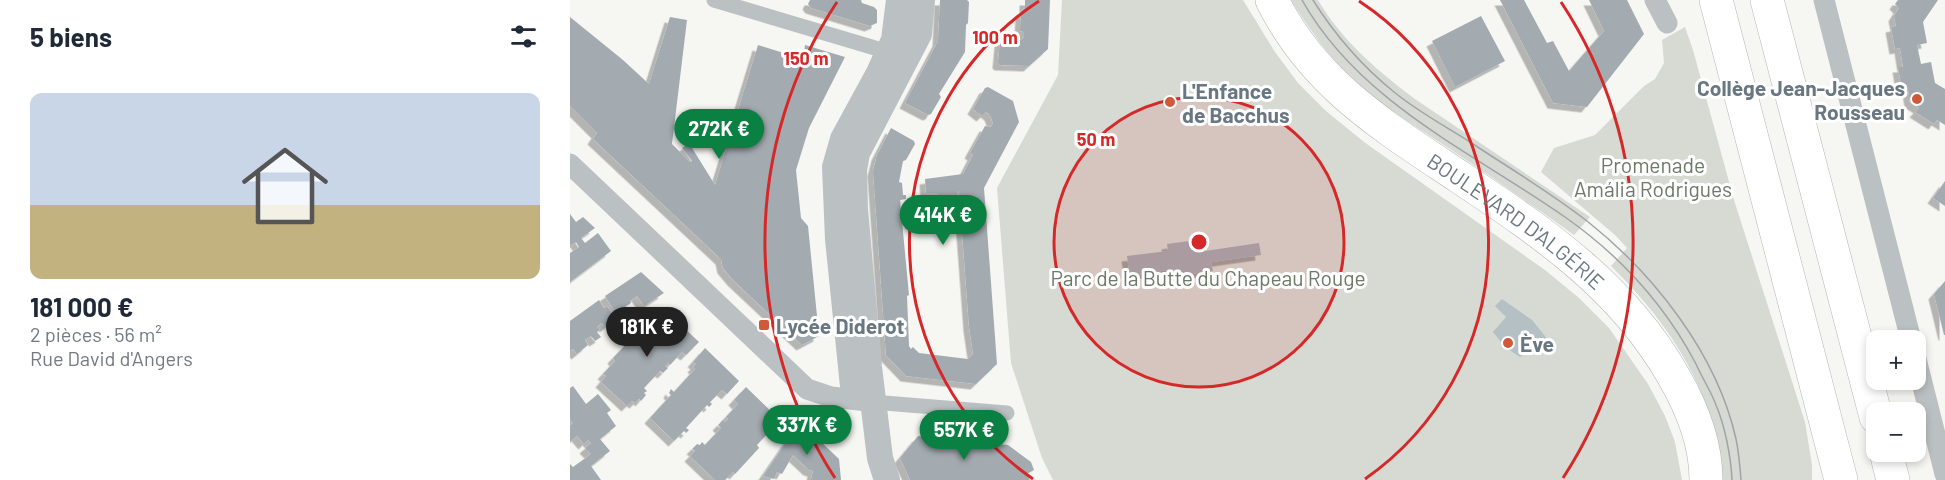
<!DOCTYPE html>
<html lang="fr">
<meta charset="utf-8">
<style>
body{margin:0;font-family:Barlow,sans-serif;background:#f2f2f3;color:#1f2937;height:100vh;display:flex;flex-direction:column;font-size:22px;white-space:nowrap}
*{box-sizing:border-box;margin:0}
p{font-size:20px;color:#747a83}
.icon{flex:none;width:33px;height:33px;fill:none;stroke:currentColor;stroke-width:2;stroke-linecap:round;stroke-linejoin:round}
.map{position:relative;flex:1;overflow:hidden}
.details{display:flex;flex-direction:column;background:#fff;width:570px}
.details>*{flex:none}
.fabs{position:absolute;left:1296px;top:330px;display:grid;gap:12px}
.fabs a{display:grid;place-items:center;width:60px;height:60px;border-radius:12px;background:#fff;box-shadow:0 3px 9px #0003;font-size:30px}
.price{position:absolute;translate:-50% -51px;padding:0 14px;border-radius:21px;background:#0b8043;color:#fff;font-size:20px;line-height:39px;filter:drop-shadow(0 2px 3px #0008)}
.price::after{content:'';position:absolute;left:50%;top:36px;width:18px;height:14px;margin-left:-9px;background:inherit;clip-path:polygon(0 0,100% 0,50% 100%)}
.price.selected{background:#222;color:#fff}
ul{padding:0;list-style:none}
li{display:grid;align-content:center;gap:12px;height:318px;padding:0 30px}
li+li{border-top:2px solid #e0e1e3}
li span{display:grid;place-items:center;height:186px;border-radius:12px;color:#555}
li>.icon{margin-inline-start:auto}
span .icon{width:108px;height:108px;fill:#fffc;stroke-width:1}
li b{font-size:26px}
h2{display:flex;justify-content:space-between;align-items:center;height:72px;padding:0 30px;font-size:26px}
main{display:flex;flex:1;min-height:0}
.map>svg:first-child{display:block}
.green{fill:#d6dad3}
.water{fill:#b4c0c3}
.building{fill:#a3abb0;filter:url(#shadow)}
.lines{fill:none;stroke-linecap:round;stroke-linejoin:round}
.primary-casing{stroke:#afb4b7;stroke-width:34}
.trunk-casing{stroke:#b1b5b8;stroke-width:34}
.pedestrian{stroke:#bbc0c3;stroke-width:15}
.minor{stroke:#bbc0c3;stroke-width:21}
.tertiary{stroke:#bbc0c3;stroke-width:26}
.primary{stroke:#fff;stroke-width:33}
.trunk{stroke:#fff;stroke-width:33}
.tram{stroke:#9ea4a9;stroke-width:1.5}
.ring{fill:none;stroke:#d62828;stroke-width:3}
.poi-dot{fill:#d0593a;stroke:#fff;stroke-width:2}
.labels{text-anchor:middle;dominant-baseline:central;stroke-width:6;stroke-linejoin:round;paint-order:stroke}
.poi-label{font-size:21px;font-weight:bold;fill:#687781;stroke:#fff;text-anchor:start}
.park-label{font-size:21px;fill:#6b7966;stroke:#fff}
.street-label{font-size:21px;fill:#687781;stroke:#fff}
.centre{fill:#d62828;stroke:#fff;stroke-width:3}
.ring-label{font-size:18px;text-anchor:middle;font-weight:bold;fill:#d62828;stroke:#fff;stroke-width:6;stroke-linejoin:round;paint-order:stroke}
</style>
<main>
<section class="details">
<h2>5 biens<svg class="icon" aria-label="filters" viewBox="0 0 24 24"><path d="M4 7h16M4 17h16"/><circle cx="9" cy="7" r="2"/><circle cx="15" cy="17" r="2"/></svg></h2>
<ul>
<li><span style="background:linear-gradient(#c9d6e8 60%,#c2b280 0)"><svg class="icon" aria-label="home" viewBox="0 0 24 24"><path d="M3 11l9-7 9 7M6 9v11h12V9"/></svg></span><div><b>181 000 €</b><p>2 pièces · 56 m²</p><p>Rue David d'Angers</p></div></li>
</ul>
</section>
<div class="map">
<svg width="1375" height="480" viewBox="0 0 1375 480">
<defs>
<filter id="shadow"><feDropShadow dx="-5.5" dy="5.5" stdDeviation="0" flood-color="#0004"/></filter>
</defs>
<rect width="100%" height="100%" fill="#f6f6f3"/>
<path class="green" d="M492,0h181l32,52 23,31 28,28 38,31 181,128 34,28 30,30 39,56 17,32 10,26 7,38h-629l-11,-22 -31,-95 -14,-175 61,-113z
M721,0h27c24,41 60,71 97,99l175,118 -16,18c-41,-29 -82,-58 -124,-86 -32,-21 -65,-41 -94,-67 -26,-23 -46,-52 -65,-82z
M1115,27l8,23 41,150 71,222 7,43v15h-89c-10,-90 -49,-151 -112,-214l16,-18 -12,-13 -74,-63 13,-24 41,-13 49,-49 11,-7 9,-16 -2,-23z"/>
<path class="water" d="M932,299l30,21 21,26 -7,7 -10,-9 -11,11 -1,-1 -4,3 -15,-10 -12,-15 13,-15 -11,-11z"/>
<path class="building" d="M240,0h51l1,3 12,4 3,3v13l-7,3 -59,-18 -3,-4z
M370,0h27l2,2 -1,21 -2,2 -1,27 -26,42 2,3 -10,17 -3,1 -23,-12 33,-62z
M455,0h25l-2,49 -19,17 -29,-1 -2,-2 2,-22 2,-2h8l3,4h4l7,-6v-5l-4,-1 1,-20 4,-3z
M930,0h24l23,43 6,-2 16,30 35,-40 -15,-31h38l17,34 -57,73 -34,-4z
M1328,0h40l-15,22 4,21 -10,2 4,19 10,-2 4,21 10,6v36l-8,-5 -3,4 -19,-12 4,-4 -9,-6 -2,-13 -6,1 -4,-23h5l-3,-19 -5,1 -4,-22 5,-1 -2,-10 5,-8 -4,-4z
M911,16l24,45 -50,26 -23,-46z
M0,17l53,43 26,24 21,-67 17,3 -15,124 18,18 2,-1 -10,-13 7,-5 26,42 43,-140 45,14 2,-14 40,12 -36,71 -13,42 5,48 7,8 11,110 -17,9 -69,-65 -10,-12 -2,-9 -128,-120 4,-6 -27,-27z
M418,87l25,14 6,21 -35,66 13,176 -21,20 -70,-8 -20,-21 -13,-184 4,-16 14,-27 23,13 1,3 -9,16 -3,1 -4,21 3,1 1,12h3v4l-6,1 9,95 -2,1 2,50 2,3 2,-2 6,6 49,6 5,-5 -4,-28 -10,-135h-2v5l-19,1 -1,-4h-11l-1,-14 38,-5 10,-19 -3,-2 15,-27 6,1 2,-4 -3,-8 -4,-3 -4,4 -9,-7 12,-21z
M1375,181v25l-12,-8z
M0,214l6,8 7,-5 12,11 -14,10 4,5 13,-10 13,18 -41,31v-29l9,-6 -3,-5 -6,4z
M634,239l1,12 54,-8 2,12 -50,7 2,9 -38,5 -2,-7 -43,7 -3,-20 41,-5 -1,-7z
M71,272l23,21 -20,13 -7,-10 -7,5 1,2 -15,10 -11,-17z
M1375,281v54h-1l-10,-41z
M29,300l5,8 3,-2 9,13 -11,8 -3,-4 -5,4 3,3 -3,2 4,5 -6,4 -4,-5 -6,4 3,5 -11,9 -4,-5 -3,2v-30z
M94,309l35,33 -13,13 -4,-3 -12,13 -2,-2 -3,3 3,2 -5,5 -3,-2 -16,17 3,3 -3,2 2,2 -5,6 -2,-2 -4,4 -3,-2 -5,5 -26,-24 5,-6 -3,-2 12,-13 -2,-3 24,-25 3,2z
M135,348l34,33 -12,13 -5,-4 -12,12 2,2 -3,3 -2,-2 -21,23 3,2 -3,3 -2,-2 -10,10 -24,-23 21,-23 -2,-2 2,-4 3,3 21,-23 -2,-2 3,-3 -3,-2z
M3,386l13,18 12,-10 13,16 -4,3 9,13 -16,13 10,12 -19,15 10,14h-31v-16l3,3 18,-13 -6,-6 6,-5 -3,-3 -4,4 -7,-8 -7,6v-17l3,-2 -3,-3v-32z
M176,387l34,33 -23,25 2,3 -24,26 -2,-2 -8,8h-10l-22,-21 -3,-3 5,-5 -3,-2 5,-5 3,1 2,-3 3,3 16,-17 -3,-3 5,-5 2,2 3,-3 -2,-2 12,-13 -4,-4z
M230,422l39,37 2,21h-30l2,-9 -4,-1 -16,-15 -11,19 -5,-2 -3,7 -11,-3z
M348,436l90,9 23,17 3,8 -7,4 3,6h-120l-10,-22z"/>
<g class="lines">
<defs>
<g id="primary">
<path id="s1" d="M702,0c42,85 113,127 189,178 84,56 163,110 213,199 18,31 32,67 32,103"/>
</g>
<path id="trunk" d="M1146,0l125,480
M1197,0l109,417
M1316,452l7,28"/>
</defs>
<use href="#primary" class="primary-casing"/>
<use href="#trunk" class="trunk-casing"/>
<path class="pedestrian" d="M144,0l161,48 12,5
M302,402l135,11"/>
<path class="minor" d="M1085,0l12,23
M1254,0l87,340
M0,164l237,225 24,8 37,4
M1346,359l29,115"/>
<path class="tertiary" d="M284,396l-16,-157 -3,-72 8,-28 36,-66 15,-33 5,-40
M317,480l-7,-22 -11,-91 -14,-158 -1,-39 3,-17 62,-119 3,-34"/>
<use href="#primary" class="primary"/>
<use href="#trunk" class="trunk"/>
<path class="tram" d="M732,0c57,102 170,152 263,217 54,38 100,88 131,147 6,14 15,27 20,41 9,21 15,52 16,75
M743,0c22,35 49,66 81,92 23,19 51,34 76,50 39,26 80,50 117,79 67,53 130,133 149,218 3,14 4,28 5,41"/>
</g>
<circle cx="629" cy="242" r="145" fill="#d62828" fill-opacity=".12"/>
<g class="ring">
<circle cx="629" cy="242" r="145"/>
<path d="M463 479A289 289 0 0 1 469 1M789 1A289 289 0 0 1 795 479"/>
<path d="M265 478A434 434 0 0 1 267 2M991 2A434 434 0 0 1 993 478"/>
</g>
<g class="poi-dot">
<circle cx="1347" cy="99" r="6"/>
<circle cx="600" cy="102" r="6"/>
<rect x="188" y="319" width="12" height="12" rx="3"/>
<circle cx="938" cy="343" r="6"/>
</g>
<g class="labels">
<g class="poi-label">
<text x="1335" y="87" text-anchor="end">Collège Jean-Jacques<tspan x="1335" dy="24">Rousseau</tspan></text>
<text x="612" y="90">L'Enfance<tspan x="612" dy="24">de Bacchus</tspan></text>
<text x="206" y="325">Lycée Diderot</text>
<text x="950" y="343">Ève</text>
</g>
<g class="park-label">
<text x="1083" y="164">Promenade<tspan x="1083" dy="24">Amália Rodrigues</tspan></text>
<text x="638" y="277">Parc de la Butte du Chapeau Rouge</text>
</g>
<g class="street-label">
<text stroke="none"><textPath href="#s1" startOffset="333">BOULEVARD D'ALGÉRIE</textPath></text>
</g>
</g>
<circle cx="629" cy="242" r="9" class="centre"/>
<g class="ring-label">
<text x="425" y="44">100 m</text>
<text x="236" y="65">150 m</text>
<text x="526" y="146">50 m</text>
</g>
</svg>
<div class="fabs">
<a>+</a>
<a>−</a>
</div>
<b class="price" style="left:149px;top:160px">272K €</b>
<b class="price" style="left:373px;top:246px">414K €</b>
<b class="price selected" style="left:77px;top:358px">181K €</b>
<b class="price" style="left:237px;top:456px">337K €</b>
<b class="price" style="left:394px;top:461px">557K €</b>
</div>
</main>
